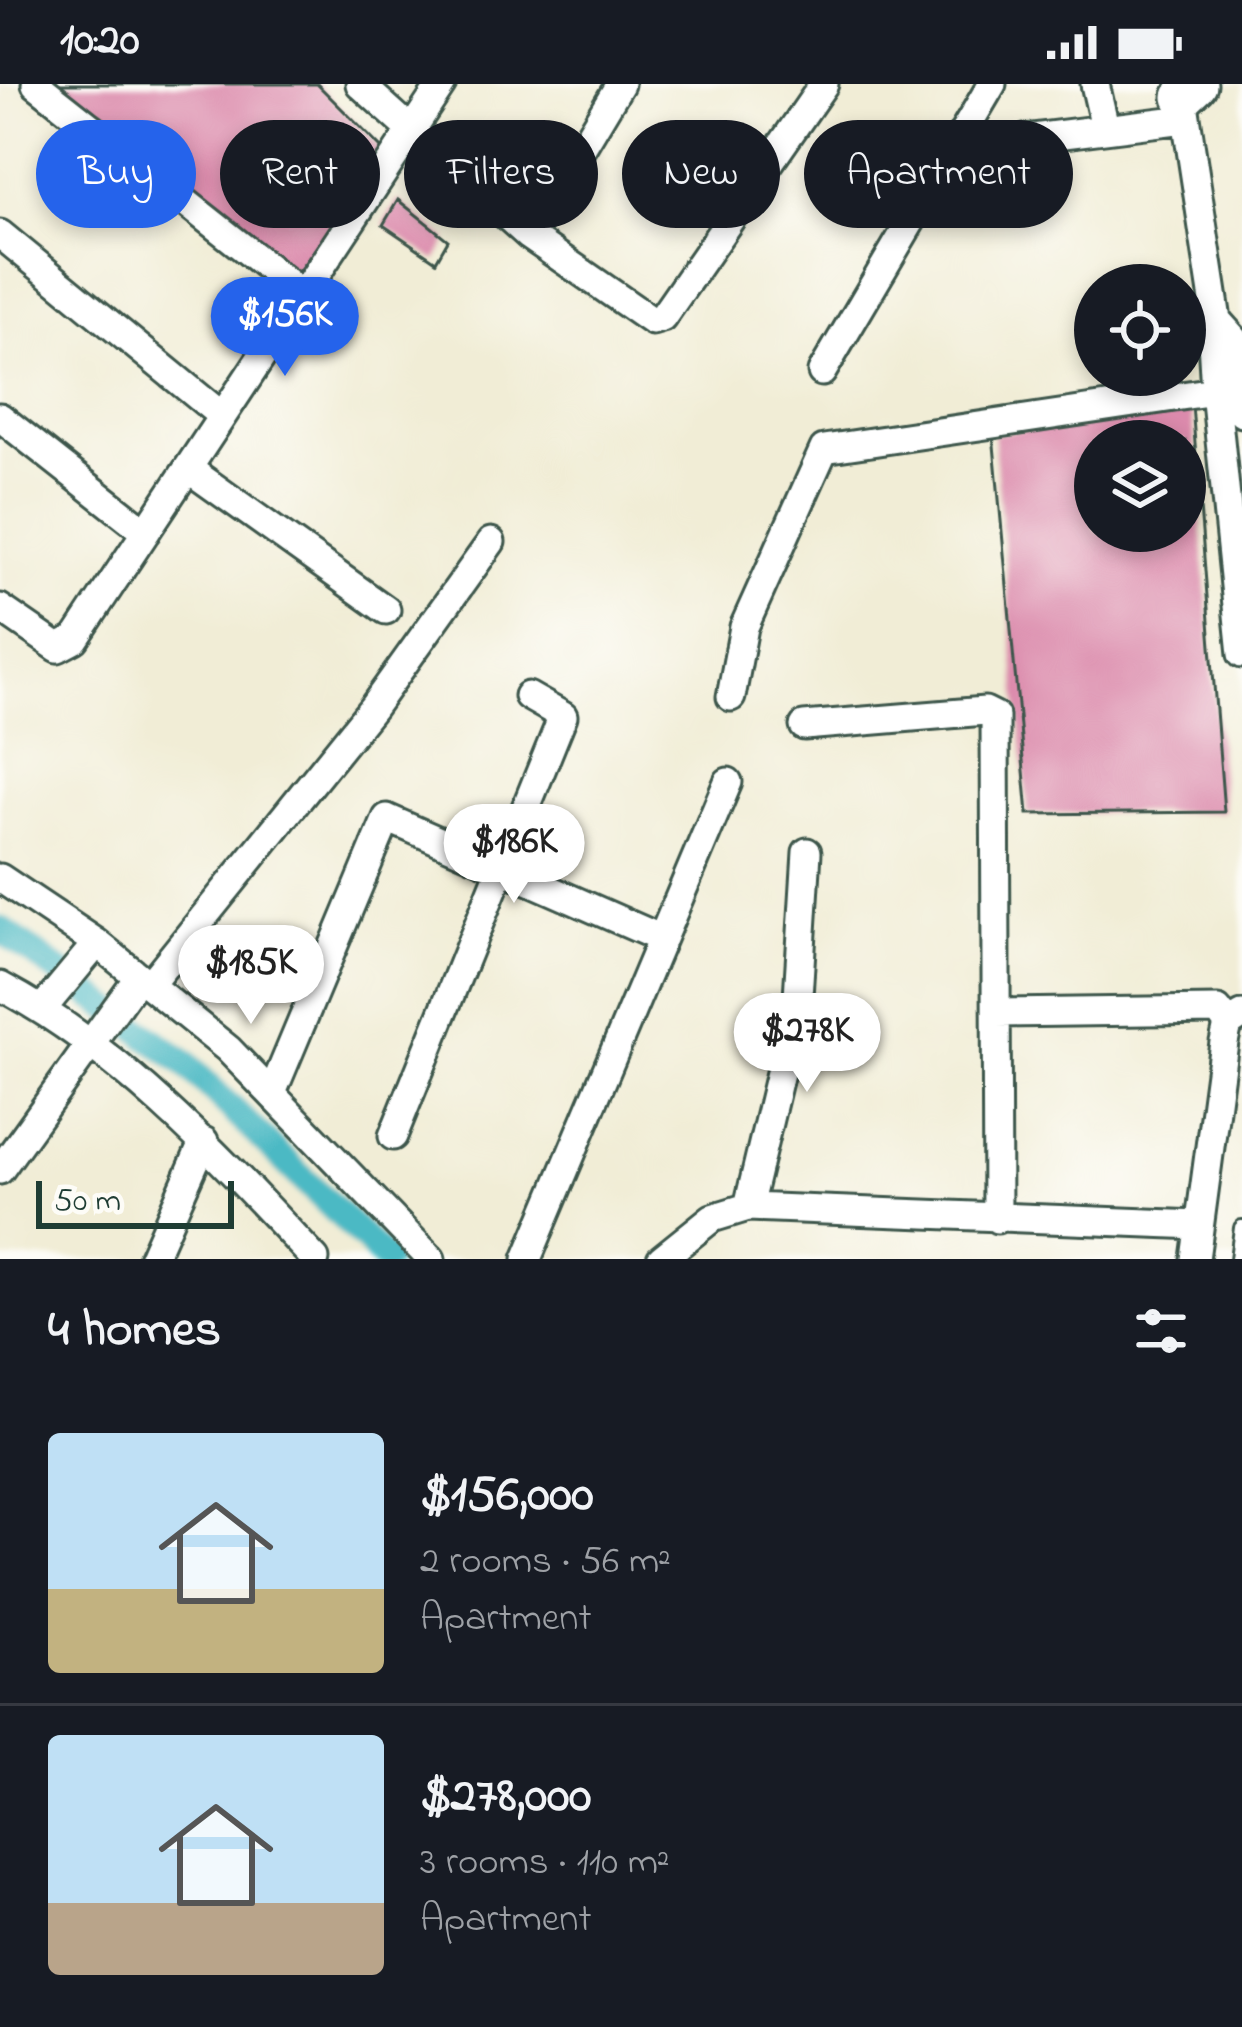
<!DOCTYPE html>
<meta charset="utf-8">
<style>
body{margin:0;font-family:"Indie Flower",sans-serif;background:#242831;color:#f1f3f6;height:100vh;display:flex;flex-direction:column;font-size:45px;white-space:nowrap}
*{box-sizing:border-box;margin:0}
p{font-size:39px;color:#9ea1a6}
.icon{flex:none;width:66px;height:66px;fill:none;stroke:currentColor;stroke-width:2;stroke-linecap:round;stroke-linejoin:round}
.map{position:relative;height:1175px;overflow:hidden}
.side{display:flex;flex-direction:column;background:#171b24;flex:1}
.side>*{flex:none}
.hud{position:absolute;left:36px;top:36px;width:1170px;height:108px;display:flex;gap:24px}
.controls{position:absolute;left:1074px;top:180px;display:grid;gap:24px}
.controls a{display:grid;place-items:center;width:132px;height:132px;border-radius:50%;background:#171b24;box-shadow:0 6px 18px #0003;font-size:60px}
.scale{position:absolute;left:36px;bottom:30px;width:198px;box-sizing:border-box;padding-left:12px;border:6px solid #1f3d34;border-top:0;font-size:33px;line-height:42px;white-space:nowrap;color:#1f3d34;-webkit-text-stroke:9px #fdfcf7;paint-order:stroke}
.price{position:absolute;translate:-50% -102px;padding:0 27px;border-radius:42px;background:#fff;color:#222;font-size:39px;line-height:78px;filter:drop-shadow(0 3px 6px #0008)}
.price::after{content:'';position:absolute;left:50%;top:72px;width:36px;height:27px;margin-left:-18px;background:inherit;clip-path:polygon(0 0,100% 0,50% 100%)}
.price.selected{background:#2563eb;color:#fff}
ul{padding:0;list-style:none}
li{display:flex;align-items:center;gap:36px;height:300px;padding:0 48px}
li+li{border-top:3px solid #363941}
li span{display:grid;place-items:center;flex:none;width:336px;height:240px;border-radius:12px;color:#555}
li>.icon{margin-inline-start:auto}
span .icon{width:144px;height:144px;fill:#fffc;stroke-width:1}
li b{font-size:51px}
h2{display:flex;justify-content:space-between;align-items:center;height:144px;padding:0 48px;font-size:51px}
.tag{padding:0 42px;border-radius:54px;background:#171b24;box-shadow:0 6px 18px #0003;font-size:42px;line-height:108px}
.tag.selected{background:#2563eb;color:#fff}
.status{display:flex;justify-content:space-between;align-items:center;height:84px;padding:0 60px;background:#171b24;direction:ltr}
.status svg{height:33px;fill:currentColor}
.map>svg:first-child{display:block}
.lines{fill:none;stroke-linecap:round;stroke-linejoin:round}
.canal{stroke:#4bb9c4;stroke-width:27}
.building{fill:#db8aac;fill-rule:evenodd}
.lane-casing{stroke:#3e574c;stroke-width:20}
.street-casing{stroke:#3e574c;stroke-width:33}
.secondary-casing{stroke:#3e574c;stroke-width:45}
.lane{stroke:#fff;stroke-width:14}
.street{stroke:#fff;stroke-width:27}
.secondary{stroke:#fff;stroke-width:39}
</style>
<div class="status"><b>10:20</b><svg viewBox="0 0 49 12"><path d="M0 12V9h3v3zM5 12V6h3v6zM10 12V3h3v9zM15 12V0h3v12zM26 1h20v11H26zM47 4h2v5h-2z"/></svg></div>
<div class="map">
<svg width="1242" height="1175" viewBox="0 0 1242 1175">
<rect width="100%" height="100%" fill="#fdfcf7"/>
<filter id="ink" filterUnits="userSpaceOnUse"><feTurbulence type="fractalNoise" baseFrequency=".00833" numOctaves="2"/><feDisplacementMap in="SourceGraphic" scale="24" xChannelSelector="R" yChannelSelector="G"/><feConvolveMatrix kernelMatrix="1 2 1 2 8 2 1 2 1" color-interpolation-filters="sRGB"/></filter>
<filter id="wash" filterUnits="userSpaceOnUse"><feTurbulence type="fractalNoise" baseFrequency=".004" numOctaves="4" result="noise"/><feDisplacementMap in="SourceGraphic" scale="48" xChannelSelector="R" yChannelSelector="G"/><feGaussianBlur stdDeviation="2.7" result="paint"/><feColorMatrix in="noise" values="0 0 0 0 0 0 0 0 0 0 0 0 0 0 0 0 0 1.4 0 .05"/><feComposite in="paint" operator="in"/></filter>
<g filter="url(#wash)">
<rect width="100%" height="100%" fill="#f1edd6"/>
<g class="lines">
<path class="canal" d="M0,845l185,134 200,196"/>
</g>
<g id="blocks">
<path class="building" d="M53,0h264l69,69 -91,123z
M398,116l50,40 -12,21 -53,-36z
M1192,321l32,407 -196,2 -35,-380zM1095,357h90v90h-90z"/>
</g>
</g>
<g filter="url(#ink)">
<use href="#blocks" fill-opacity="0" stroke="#3e574c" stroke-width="3"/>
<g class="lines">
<defs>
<path id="lane" d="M1238,1175l4,-31"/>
<path id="street" d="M36,0l267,211
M360,0l169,152 123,85 10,-3 162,-234
M1095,0l10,43
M1181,0l36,236 -5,20 3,51 27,263
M951,64l234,-29
M0,150l222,182
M529,152l91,-152
M1217,236l18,20 7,73
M822,288l170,-288
M0,333l146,115
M190,386l196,140
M0,524l58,40 17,-9 367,-555
M731,613l13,-70 80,-178 391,-58
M804,642l181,-15 10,5 2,503
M0,794l97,65 131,106 203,210
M149,901l224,-278 118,-165
M0,902c123,65 221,173 315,273
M43,924l54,-65
M998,929l220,-3 10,14
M272,1009l115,-275 273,120
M393,1052l170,-420 -35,-20
M0,1086l137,-191
M748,1123l451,18
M152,1175l52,-118
M527,1175l201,-477
M661,1175l51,-41 36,-11 50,-210 9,-145
M1195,1175l29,-217 4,-18 14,-9"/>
<path id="secondary" d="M1183,13l14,-13"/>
</defs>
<use href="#lane" class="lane-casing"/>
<use href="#street" class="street-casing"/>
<use href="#secondary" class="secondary-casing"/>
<use href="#lane" class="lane"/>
<use href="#street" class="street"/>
<use href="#secondary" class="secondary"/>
</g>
</g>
</svg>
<div class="controls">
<a><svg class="icon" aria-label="locate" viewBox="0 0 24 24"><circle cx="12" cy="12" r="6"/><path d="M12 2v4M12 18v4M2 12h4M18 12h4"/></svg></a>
<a><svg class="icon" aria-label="layers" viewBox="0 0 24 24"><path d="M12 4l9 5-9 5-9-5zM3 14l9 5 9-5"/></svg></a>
</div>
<div class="scale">50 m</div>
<b class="price selected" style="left:285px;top:295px">$156K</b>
<b class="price" style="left:514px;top:822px">$186K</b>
<b class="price" style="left:251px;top:943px">$185K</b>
<b class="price" style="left:807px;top:1011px">$278K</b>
<div class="hud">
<a class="tag selected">Buy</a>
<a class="tag">Rent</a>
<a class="tag">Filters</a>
<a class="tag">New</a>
<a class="tag">Apartment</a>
</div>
</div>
<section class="side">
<h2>4 homes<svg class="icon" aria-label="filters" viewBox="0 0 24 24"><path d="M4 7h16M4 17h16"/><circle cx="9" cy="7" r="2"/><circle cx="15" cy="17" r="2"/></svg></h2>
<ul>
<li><span style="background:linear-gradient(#bfe0f5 65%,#c2b280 0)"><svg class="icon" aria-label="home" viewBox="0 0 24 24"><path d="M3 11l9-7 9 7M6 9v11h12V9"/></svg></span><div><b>$156,000</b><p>2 rooms · 56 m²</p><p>Apartment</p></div></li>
<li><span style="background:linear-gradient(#bfe0f5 70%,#b9a48a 0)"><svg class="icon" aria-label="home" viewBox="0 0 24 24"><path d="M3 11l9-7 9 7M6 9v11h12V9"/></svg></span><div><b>$278,000</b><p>3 rooms · 110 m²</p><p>Apartment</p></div></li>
</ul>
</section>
